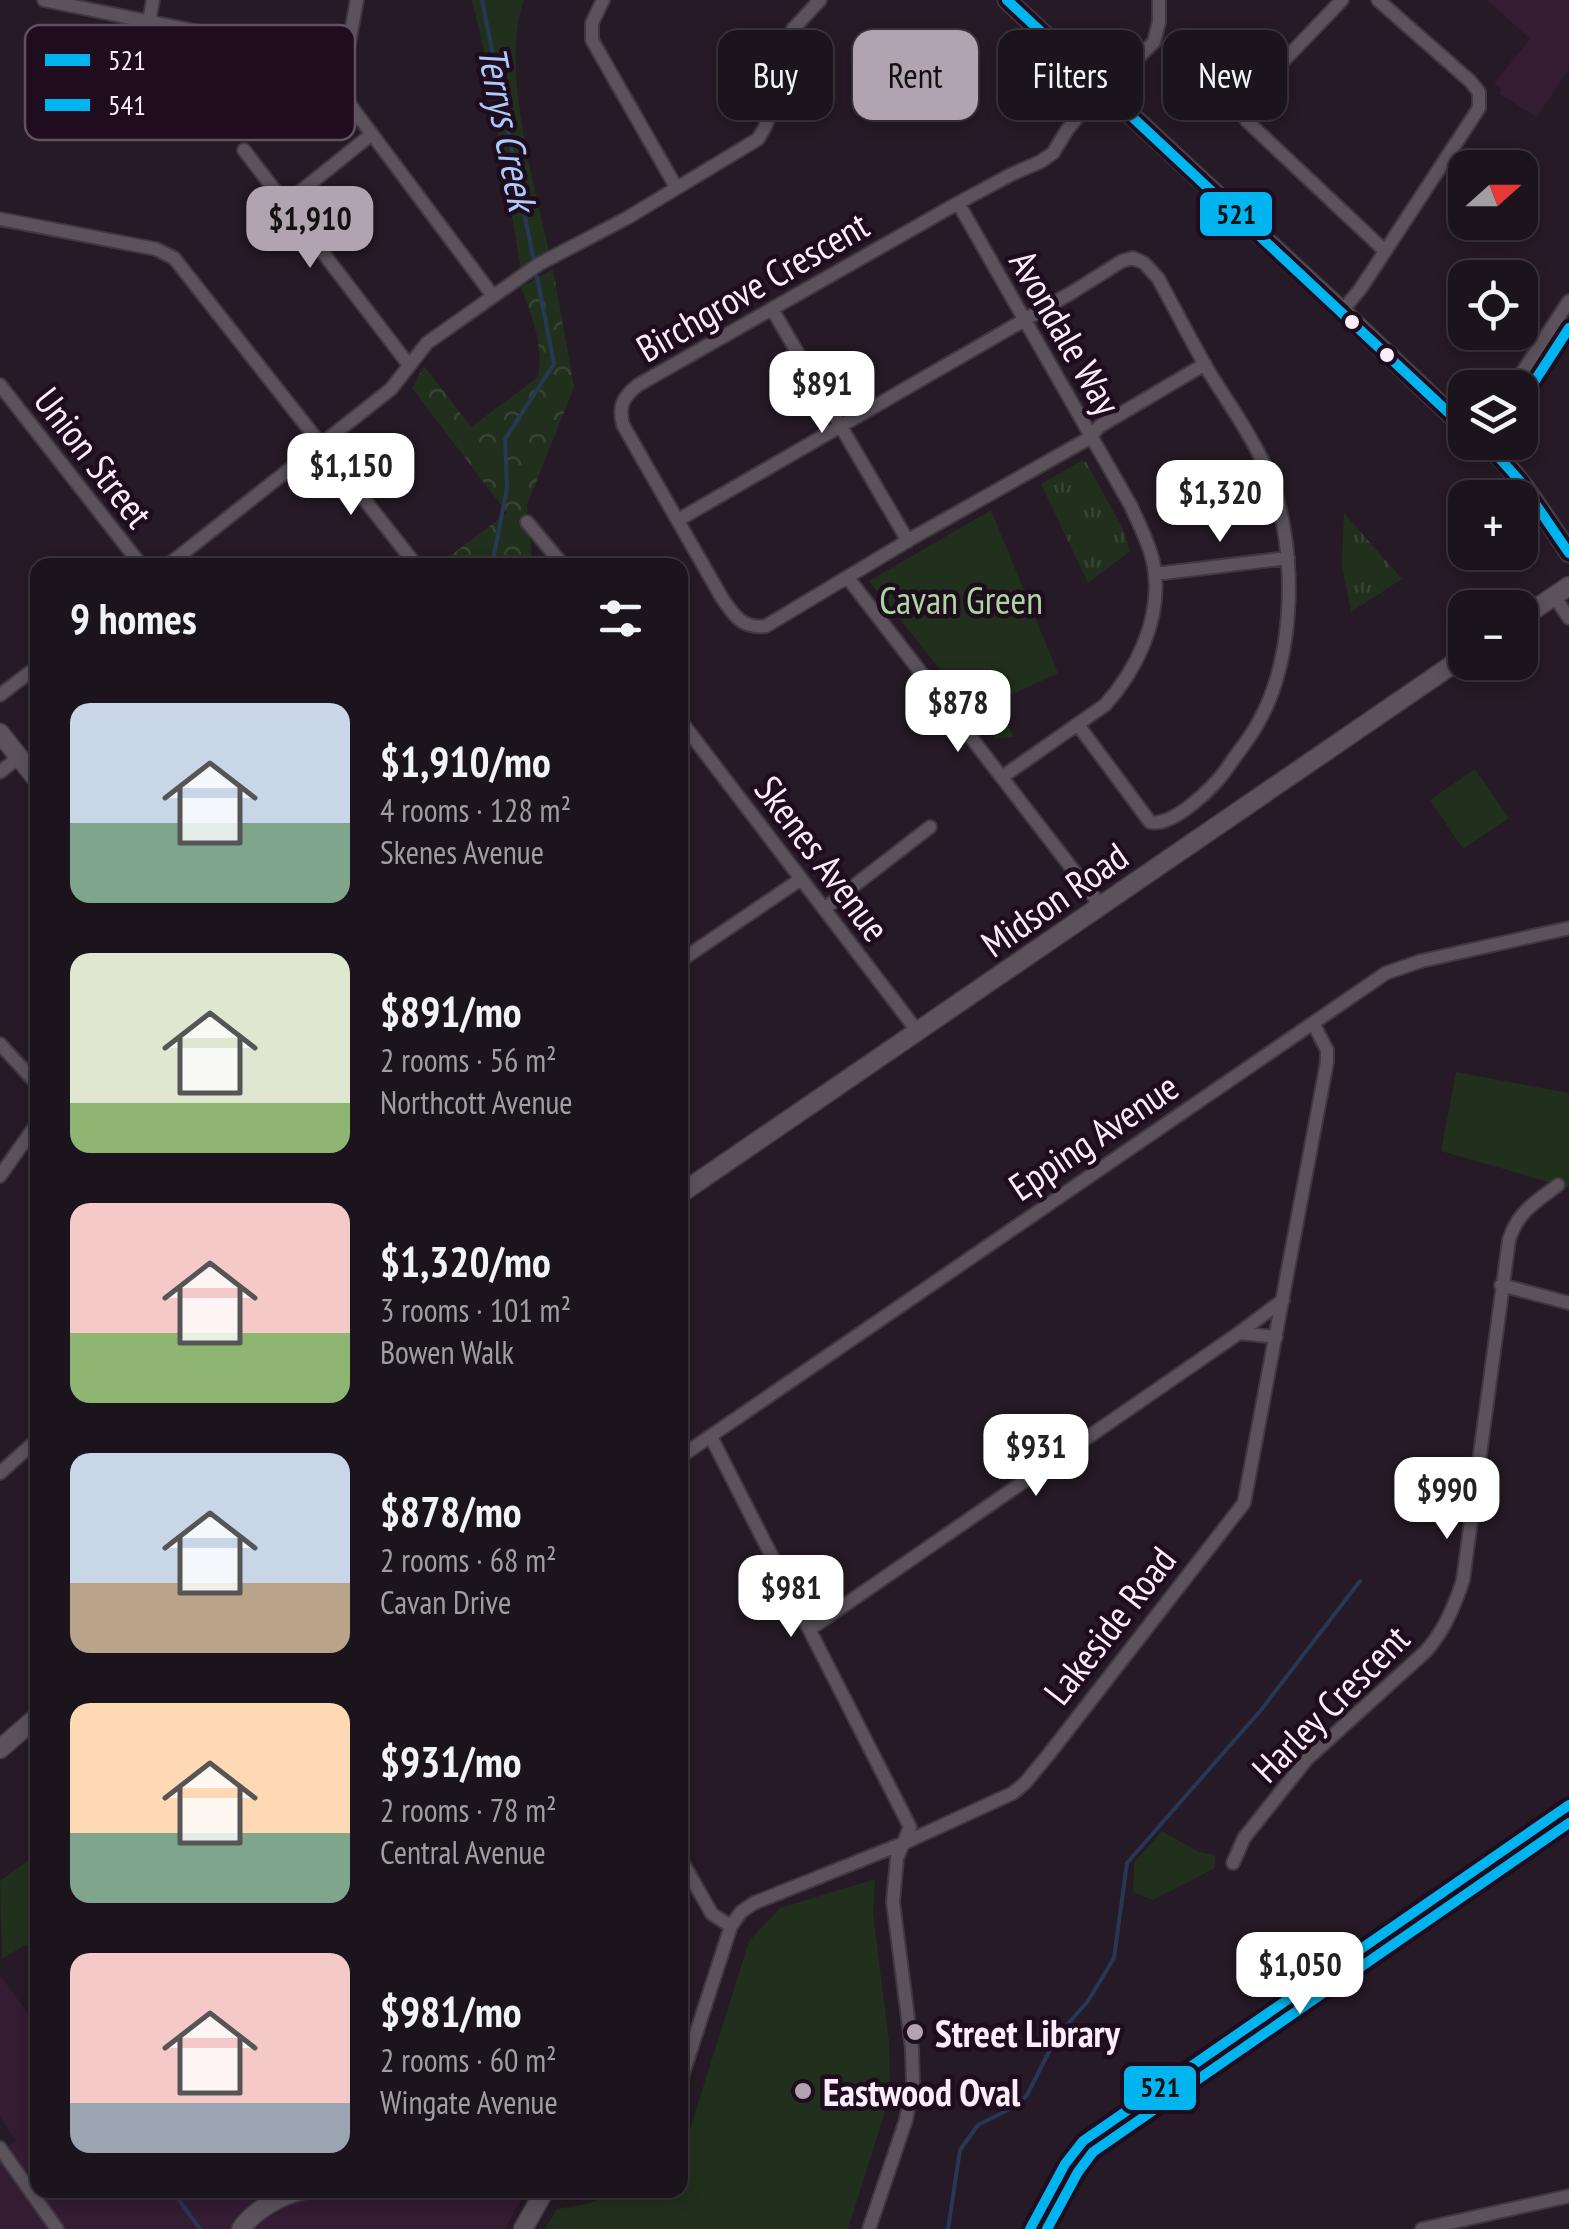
<!DOCTYPE html>
<meta charset="utf-8">
<style>
body{margin:0;font-family:"PT Sans Narrow",sans-serif;background:#251d25;color:#f1f3f6;height:100vh;display:flex;flex-direction:column;font-size:38px;white-space:nowrap}
*{box-sizing:border-box;margin:0}
p{font-size:32px;color:#a09ea3}
.icon{flex:none;width:55px;height:55px;fill:none;stroke:currentColor;stroke-width:2;stroke-linecap:round;stroke-linejoin:round}
.map{position:relative;flex:1;overflow:hidden}
.side{position:absolute;left:30px;top:558px;width:658px;height:1640px;display:flex;flex-direction:column;background:#1c141c;border-radius:20px;box-shadow:0 5px 15px #0003,0 0 0 2px #3a333b}
.side>*{flex:none}
.banner{position:absolute;left:718px;top:30px;width:700px;height:90px;display:flex;gap:20px}
.needle{width:65px;rotate:69deg}
.tools{position:absolute;left:1448px;top:150px;display:grid;gap:20px}
.tools a{display:grid;place-items:center;width:90px;height:90px;border-radius:20px;background:#1c141c;box-shadow:0 5px 15px #0003,0 0 0 2px #3a333b;font-size:50px}
.price{position:absolute;translate:-50% -85px;padding:0 22px;border-radius:20px;background:#fff;color:#222;font-size:32px;line-height:65px;filter:drop-shadow(0 2px 5px #0008)}
.price::after{content:'';position:absolute;left:50%;top:60px;width:30px;height:22px;margin-left:-15px;background:inherit;clip-path:polygon(0 0,100% 0,50% 100%)}
.price.selected{background:#b1a3b0;color:#111}
ul{padding:0;list-style:none}
li{display:flex;align-items:center;gap:30px;height:250px;padding:0 40px}
li span{display:grid;place-items:center;flex:none;width:280px;height:200px;border-radius:20px;color:#555}
li>.icon{margin-inline-start:auto}
span .icon{width:120px;height:120px;fill:#fffc;stroke-width:1}
li b{font-size:42px}
h2{display:flex;justify-content:space-between;align-items:center;height:120px;padding:0 40px;font-size:42px}
.tag{padding:0 35px;border-radius:20px;background:#1c141c;box-shadow:0 5px 15px #0003,0 0 0 2px #3a333b;font-size:35px;line-height:90px}
.tag.selected{background:#b1a3b0;color:#111}
.map>svg:first-child{display:block}
.built{fill:#341c33}
.grass{fill:url(#grass-tufts)}
.forest{fill:url(#forest-crowns)}
.park{fill:#21301c}
.lines{fill:none;stroke-linecap:round;stroke-linejoin:round}
.stream{stroke:#263856;stroke-width:4}
.street-casing{stroke:#403840;stroke-width:16}
.secondary-casing{stroke:#403840;stroke-width:21}
.street{stroke:#5b525b;stroke-width:12}
.secondary{stroke:#5b525b;stroke-width:18}
.bus-1-casing{stroke:#200c1f;stroke-width:18}
.bus-2-casing{stroke:#200c1f;stroke-width:18}
.bus-1{stroke:#00b5ef;stroke-width:10}
.bus-2{stroke:#00b5ef;stroke-width:10}
.bus-dot{fill:#fcedfb;stroke:#200c1f;stroke-width:4}
.poi-dot{fill:#b1a3b0;stroke:#200c1f;stroke-width:4}
.labels{text-anchor:middle;dominant-baseline:central;stroke-width:9;stroke-linejoin:round;paint-order:stroke}
.street-label{font-size:38px;fill:#fcedfb;stroke:#200c1f}
.park-label{font-size:38px;fill:#aad79e;stroke:#200c1f}
.poi-label{font-size:38px;font-weight:bold;fill:#fcedfb;stroke:#200c1f;text-anchor:start}
.water-label{font-size:40px;font-style:italic;fill:#abcbf9;stroke:#200c1f}
.key{fill:#200c1f;stroke:#625061;stroke-width:2.5}
.key-label{font-size:28px;fill:#fcedfb}
.line-badge{stroke:#200c1f;stroke-width:4}
.pale-badge-label{font-size:28px;text-anchor:middle;font-weight:bold;fill:#111}
</style>
<div class="map">
<svg width="1569" height="2229" viewBox="0 0 1569 2229">
<defs>
<pattern id="grass-tufts" width="24" height="20" patternUnits="userSpaceOnUse" patternTransform="scale(2.5)"><rect width="24" height="20" fill="#21301c"/><path d="M3 7l-1-3M5 7V3M7 7l1-3M15 17l-1-3M17 17v-4M19 17l1-3" fill="none" stroke="#374433"/></pattern>
<pattern id="forest-crowns" width="20" height="18" patternUnits="userSpaceOnUse" patternTransform="scale(2.5)"><rect width="20" height="18" fill="#21301c"/><path d="M2 6a3 3 0 1 1 6 0M12 15a3 3 0 1 1 6 0" fill="none" stroke="#374433"/></pattern>
</defs>
<rect width="100%" height="100%" fill="#251a25"/>
<path class="built" d="M1487,0h82v69l-32,48 -38,-23 2,-5 -7,-6 36,-44z
M0,1975l37,51 1,164h275v10l112,-1 99,-9 -5,13 -14,26h-505v-76l16,-12 -16,-24z"/>
<path class="grass" d="M1081,461l5,1 36,65 8,24 -42,32 -47,-99z
M1344,513l58,66 -51,33 -9,-46z"/>
<path class="forest" d="M553,269l21,118 -47,118 5,55 -7,5h-87l69,-52 -95,-125 12,-22 47,61 67,-50c6,-32 -6,-60 -17,-90z"/>
<path class="park" d="M472,0h52c-24,69 10,180 25,252l-28,17 -38,-223z
M991,510l67,163 -62,29 18,35 -18,2 -127,-158z
M1475,769l34,49 -46,31 -33,-49z
M1456,1072l113,21v95l-128,-37z
M1162,1831l37,21 16,3v13l-62,32 -20,-8 1,-29z
M37,1854v93l-13,-1 -22,13 -2,-78z
M875,1879l-2,34 16,128 1,55 -42,133h-303l12,-20 30,-5 34,-14h59v-29l69,-220 31,-33z"/>
<g class="lines">
<path class="stream" d="M482,0l51,257
M492,565l15,-77 -2,-49 49,-75 -17,-87
M172,2190l28,39
M948,2229l12,-79 18,-25 38,-19 11,-11 30,-59 31,-35 26,-43 13,-95 134,-153 99,-129"/>
<defs>
<path id="street" d="M44,0l262,54 24,24 163,218
M603,0l-11,23v17l84,147
M1159,0v22l-5,20 -72,70 -15,18 -14,23 -13,9 -28,12 -54,29 -320,182c-15,12 -20,21 -15,40l99,173c12,18 21,31 44,28l148,-89 172,-97 14,-14 105,-62
M1342,0l-96,100 -3,12 4,9 137,129
M149,22l4,-22
M330,78l19,-35 8,-43
M244,150l165,215
M286,203l86,-69
M958,203l173,303c9,21 22,44 24,68 5,47 -19,97 -50,131l-103,72
M0,219l156,30 18,9 242,307
M772,309l136,232
M1342,311l19,-23 118,-180v-16l-9,-11 -92,-81
M0,385l141,180
M1512,388l57,-87
M678,520l393,-227 51,-32 11,-3 11,5 14,15c17,31 33,63 51,94 20,32 43,64 58,99 31,70 30,185 -9,252 -8,15 -20,29 -30,44 -13,19 -54,60 -78,55l-72,-97
M527,522l36,43
M168,565l223,-176 36,-46 112,-79 88,-46 131,-79 7,-12 6,-16 22,-82 27,-29
M1155,574l133,-16
M848,578l253,328
M1554,596l15,22
M0,695l38,-29
M680,720l238,312
M0,772l18,-14
M824,909l106,-82
M680,961l121,-82
M0,1044l38,41
M0,1176l38,-54
M1501,1285l68,18
M1239,1333l37,4
M711,1437l199,390 -13,31 -4,44 19,147 1,35 -7,36 -37,109
M680,1457l706,-484 35,-12 148,-33
M0,1473l38,-34
M810,1629l429,-296 44,-33
M680,1858l32,56 19,12
M1233,1863l11,-25 63,-79 118,-107c19,-20 30,-47 38,-72l46,-340c9,-29 27,-38 49,-55
M680,2083l51,-157 10,-14 13,-9 150,-60 109,-50 12,-10 24,-29 195,-251 83,-441v-12l-14,-27
M0,2148l57,81
M1030,2229l35,-65 18,-23 486,-336
M1422,2229l147,-33"/>
<path id="secondary" d="M1007,0l335,311 123,117
M1484,442c35,31 59,72 85,111
M1520,619l49,-33
M0,733l38,48
M680,1194l785,-538
M0,1749l38,-33
M241,2229c13,-19 40,-34 63,-39
M523,2229l22,-39"/>
</defs>
<use href="#street" class="street-casing"/>
<use href="#secondary" class="secondary-casing"/>
<use href="#street" class="street"/>
<use href="#secondary" class="secondary"/>
<defs>
<path id="bus-1" d="M1007,0l458,428
M1485,442l34,38 50,73
M1030,2229l35,-65 18,-23 486,-336"/>
<path id="bus-2" d="M1525,396l44,-68
M1047,2229l31,-57 15,-20 476,-329"/>
</defs>
<use href="#bus-1" class="bus-1-casing"/>
<use href="#bus-2" class="bus-2-casing"/>
<use href="#bus-1" class="bus-1"/>
<use href="#bus-2" class="bus-2"/>
</g>
<g class="bus-dot">
<circle cx="1352" cy="322" r="9"/>
<circle cx="1387" cy="355" r="9"/>
</g>
<g class="poi-dot">
<circle cx="915" cy="2032" r="10"/>
<circle cx="803" cy="2091" r="10"/>
</g>
<g class="labels">
<g class="street-label">
<text transform="translate(752 286) rotate(-30)">Birchgrove Crescent</text>
<text transform="translate(1066 332) rotate(60)">Avondale Way</text>
<text transform="translate(94 457) rotate(52)">Union Street</text>
<text transform="translate(823 858) rotate(53)">Skenes Avenue</text>
<text transform="translate(1054 899) rotate(-35)">Midson Road</text>
<text transform="translate(1093 1136) rotate(-34)">Epping Avenue</text>
<text transform="translate(1109 1625) rotate(-52)">Lakeside Road</text>
<text transform="translate(1330 1703) rotate(-45)">Harley Crescent</text>
</g>
<g class="park-label">
<text x="961" y="599">Cavan Green</text>
</g>
<g class="poi-label">
<text x="935" y="2032">Street Library</text>
<text x="823" y="2091">Eastwood Oval</text>
</g>
<g class="water-label">
<text transform="translate(508 128) rotate(79)">Terrys Creek</text>
</g>
</g>
<rect x="25" y="25" width="330" height="115" rx="15" class="key"/>
<rect x="45" y="54" width="45" height="12" fill="#00b5ef"/>
<rect x="45" y="99" width="45" height="12" fill="#00b5ef"/>
<g class="key-label">
<text x="108" y="70">521</text>
<text x="108" y="115">541</text>
</g>
<g class="line-badge">
<rect x="1198" y="190" width="76" height="48" rx="10" fill="#00b5ef"/>
<rect x="1122" y="2064" width="76" height="48" rx="10" fill="#00b5ef"/>
</g>
<g class="pale-badge-label">
<text x="1236" y="224">521</text>
<text x="1160" y="2097">521</text>
</g>
</svg>
<div class="tools">
<a><svg class="needle" viewBox="-14 -14 28 28"><path d="M0-13l5 13h-10z" fill="#e53935"/><path d="M0 13l5-13h-10z" fill="#a09ea3"/></svg></a>
<a><svg class="icon" aria-label="locate" viewBox="0 0 24 24"><circle cx="12" cy="12" r="6"/><path d="M12 2v4M12 18v4M2 12h4M18 12h4"/></svg></a>
<a><svg class="icon" aria-label="layers" viewBox="0 0 24 24"><path d="M12 4l9 5-9 5-9-5zM3 14l9 5 9-5"/></svg></a>
<a>+</a>
<a>−</a>
</div>
<b class="price selected" style="left:310px;top:271px">$1,910</b>
<b class="price" style="left:822px;top:436px">$891</b>
<b class="price" style="left:351px;top:518px">$1,150</b>
<b class="price" style="left:1220px;top:545px">$1,320</b>
<b class="price" style="left:958px;top:755px">$878</b>
<b class="price" style="left:1036px;top:1499px">$931</b>
<b class="price" style="left:1447px;top:1542px">$990</b>
<b class="price" style="left:791px;top:1640px">$981</b>
<b class="price" style="left:1300px;top:2017px">$1,050</b>
<div class="banner">
<a class="tag">Buy</a>
<a class="tag selected">Rent</a>
<a class="tag">Filters</a>
<a class="tag">New</a>
</div>
<section class="side">
<h2>9 homes<svg class="icon" aria-label="filters" viewBox="0 0 24 24"><path d="M4 7h16M4 17h16"/><circle cx="9" cy="7" r="2"/><circle cx="15" cy="17" r="2"/></svg></h2>
<ul>
<li><span style="background:linear-gradient(#c9d6e8 60%,#7fa58c 0)"><svg class="icon" aria-label="home" viewBox="0 0 24 24"><path d="M3 11l9-7 9 7M6 9v11h12V9"/></svg></span><div><b>$1,910/mo</b><p>4 rooms · 128 m²</p><p>Skenes Avenue</p></div></li>
<li><span style="background:linear-gradient(#dfe7d0 75%,#8fb573 0)"><svg class="icon" aria-label="home" viewBox="0 0 24 24"><path d="M3 11l9-7 9 7M6 9v11h12V9"/></svg></span><div><b>$891/mo</b><p>2 rooms · 56 m²</p><p>Northcott Avenue</p></div></li>
<li><span style="background:linear-gradient(#f6c9c9 65%,#8fb573 0)"><svg class="icon" aria-label="home" viewBox="0 0 24 24"><path d="M3 11l9-7 9 7M6 9v11h12V9"/></svg></span><div><b>$1,320/mo</b><p>3 rooms · 101 m²</p><p>Bowen Walk</p></div></li>
<li><span style="background:linear-gradient(#c9d6e8 65%,#b9a48a 0)"><svg class="icon" aria-label="home" viewBox="0 0 24 24"><path d="M3 11l9-7 9 7M6 9v11h12V9"/></svg></span><div><b>$878/mo</b><p>2 rooms · 68 m²</p><p>Cavan Drive</p></div></li>
<li><span style="background:linear-gradient(#ffd9b3 65%,#7fa58c 0)"><svg class="icon" aria-label="home" viewBox="0 0 24 24"><path d="M3 11l9-7 9 7M6 9v11h12V9"/></svg></span><div><b>$931/mo</b><p>2 rooms · 78 m²</p><p>Central Avenue</p></div></li>
<li><span style="background:linear-gradient(#f6c9c9 75%,#9aa5b1 0)"><svg class="icon" aria-label="home" viewBox="0 0 24 24"><path d="M3 11l9-7 9 7M6 9v11h12V9"/></svg></span><div><b>$981/mo</b><p>2 rooms · 60 m²</p><p>Wingate Avenue</p></div></li>
</ul>
</section>
</div>
